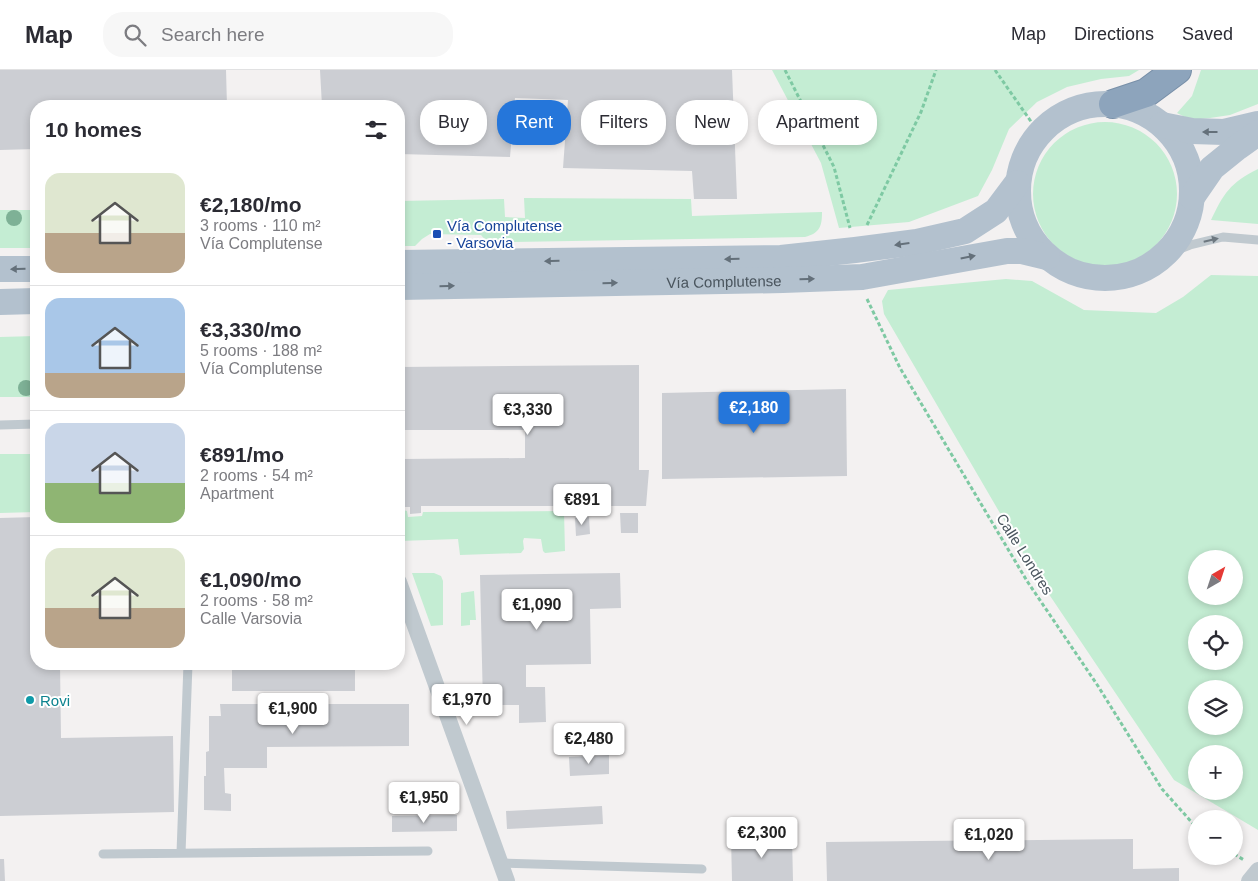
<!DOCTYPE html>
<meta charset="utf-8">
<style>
body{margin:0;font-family:Helvetica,sans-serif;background:#f7f7f7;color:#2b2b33;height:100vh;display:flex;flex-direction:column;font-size:19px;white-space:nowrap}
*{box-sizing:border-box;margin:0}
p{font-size:16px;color:#7c7c81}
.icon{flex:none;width:28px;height:28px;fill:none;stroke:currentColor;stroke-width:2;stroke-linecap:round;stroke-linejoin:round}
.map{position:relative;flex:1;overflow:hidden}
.panel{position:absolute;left:30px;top:30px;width:375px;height:570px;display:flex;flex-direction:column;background:#fff;border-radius:20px;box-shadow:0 2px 8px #0003}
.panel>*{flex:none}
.hud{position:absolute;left:420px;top:30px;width:475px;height:45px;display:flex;gap:10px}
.needle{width:32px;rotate:39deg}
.controls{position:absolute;left:1188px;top:480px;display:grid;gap:10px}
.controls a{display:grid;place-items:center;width:55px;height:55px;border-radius:50%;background:#fff;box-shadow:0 2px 8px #0003;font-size:25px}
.price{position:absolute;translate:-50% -42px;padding:0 11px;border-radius:5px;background:#fff;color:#222;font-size:16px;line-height:32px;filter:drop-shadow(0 1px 2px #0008)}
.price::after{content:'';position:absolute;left:50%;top:30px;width:15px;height:11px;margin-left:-8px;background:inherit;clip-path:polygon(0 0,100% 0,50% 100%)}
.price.selected{background:#2576da;color:#fff}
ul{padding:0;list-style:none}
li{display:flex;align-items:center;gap:15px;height:125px;padding:0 15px}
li+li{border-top:1px solid #e1e1e2}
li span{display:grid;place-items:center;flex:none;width:140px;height:100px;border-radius:15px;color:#555}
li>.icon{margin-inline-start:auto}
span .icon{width:60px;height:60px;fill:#fffc;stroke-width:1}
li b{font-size:21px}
h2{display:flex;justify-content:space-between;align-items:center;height:60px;padding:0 15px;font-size:21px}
.tag{padding:0 18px;border-radius:20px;background:#fff;box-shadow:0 2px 8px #0003;font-size:18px;line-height:45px}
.tag.selected{background:#2576da;color:#fff}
header{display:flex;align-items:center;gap:30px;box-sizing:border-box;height:70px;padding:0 25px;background:#fff;border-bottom:1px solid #e1e1e2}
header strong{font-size:24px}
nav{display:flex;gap:28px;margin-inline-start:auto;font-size:18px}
.search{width:350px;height:45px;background:#f7f7f7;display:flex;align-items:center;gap:12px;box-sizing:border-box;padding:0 18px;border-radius:20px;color:#7c7c81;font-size:19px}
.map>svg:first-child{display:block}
.green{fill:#c4edd3;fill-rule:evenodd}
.building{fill:#ccced3}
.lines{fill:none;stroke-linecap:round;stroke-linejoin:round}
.highway-casing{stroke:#788fa8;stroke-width:30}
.path{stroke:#7ec9a3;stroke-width:3;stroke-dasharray:4 2.5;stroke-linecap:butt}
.lane{stroke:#c0c9cf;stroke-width:9}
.street{stroke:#c0c9cf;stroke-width:16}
.primary{stroke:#b3c1ce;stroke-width:26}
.highway{stroke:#8da4bc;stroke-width:28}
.tree{fill:#7eb196}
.oneway{fill:#64707a}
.oneway2{fill:#6d7880}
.transit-dot{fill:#1a4fb4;stroke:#fff;stroke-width:2}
.culture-dot{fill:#0f9aa8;stroke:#fff;stroke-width:2}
.labels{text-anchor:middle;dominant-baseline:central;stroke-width:4;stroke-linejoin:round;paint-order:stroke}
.transit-label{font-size:15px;fill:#164399;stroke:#fff;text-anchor:start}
.street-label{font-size:15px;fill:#4a555e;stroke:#fff}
.culture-label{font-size:15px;fill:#0d838f;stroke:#fff;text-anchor:start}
</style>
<header>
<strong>Map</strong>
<div class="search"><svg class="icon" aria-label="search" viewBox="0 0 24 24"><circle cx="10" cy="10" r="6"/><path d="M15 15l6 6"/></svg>Search here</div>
<nav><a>Map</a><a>Directions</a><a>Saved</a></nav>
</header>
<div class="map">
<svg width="1258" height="811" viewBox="0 0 1258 811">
<rect width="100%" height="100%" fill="#f3f1f1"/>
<path class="green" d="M772,0h367l-10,6 -28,3 -34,8 -30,15 -28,27 -17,41 -14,26 -69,26 -70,6 -18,-65z
M1201,0h57v34l-28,11 -20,3 -19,2 -14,-7 15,-17z
M1033 124a72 72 0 1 1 144 0a72 72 0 1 1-144 0Z
M1258,99v55l-47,-4c13,-27 19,-37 47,-51z
M524,128l167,1 1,17 130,-4c0,14 -2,21 -17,25l-292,5 -23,3 -9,-10 -51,-1 -8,5 -7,7h-16v-45l105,-2 1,18 20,1z
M0,140h36v38h-36z
M1211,205l47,1v554l-84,-50 -138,-205 -152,-261 -2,-13 6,-11 118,-11 26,2 52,29 72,3 27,-16zM1196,489h38v37h-38zM1196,554h38v37h-38zM1196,619h38v37h-38zM1196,684h38v37h-38z
M36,266v61h-36v-60z
M0,384h36v58l-36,1z
M399,439l8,2 1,6 14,-1 1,-4 141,-1 1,40 -20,2 -2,-2 -2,-12 -17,-1 -1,3 1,8 -3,4 -61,2 -2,-16 -59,2z
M412,503h22l7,3 2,5v44l-12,1z
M474,521l2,29h-6v5l-9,1v-33z"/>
<path class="building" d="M0,0h226l1,36h-191v43l-36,1z
M320,0h412l5,129h-43l-2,-28 -129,-3 5,-68 -53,-2 -5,59 -111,-3v-48h-77z
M639,295v105h10l-3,36h-225v7l-11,1v-7h-9l1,-48 123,-1v-28h-126v-63z
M846,319l1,87 -185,3v-86z
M620,443h18v20h-17z
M36,447v147h24l1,74 112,-2 1,76 -174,4v-298z
M589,447l1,17 -14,2 -1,-18z
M620,503l1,35 -31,1 1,55 -65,1v22h19l1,35 -27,1v-18h-36l-3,-130z
M232,594h123v27h-123z
M220,634h189v42l-142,1v21h-43l1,25 6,1v17l-27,-1v-34h2v-24l3,-1v-35h12z
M609,685v19l-39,2 -1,-19z
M602,736l1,18 -96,5 -1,-18z
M457,745v16l-65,1v-16z
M731,767h61l1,44h-61z
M1133,769v30l46,-1v13h-352l-1,-39z
M0,789h4l1,22h-5z"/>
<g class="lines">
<defs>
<path id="highway" d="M1113,34l33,-11 31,-23"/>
</defs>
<use href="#highway" class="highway-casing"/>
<path class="path" d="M785,0l49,97 16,61
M995,0l44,63
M867,155l54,-113 15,-42
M867,229l33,69 127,213 71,105 64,103 34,38
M1234,784l10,6"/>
<path class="lane" d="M1167,184l23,-9 33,-8 35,3
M0,355l36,-1
M181,783l7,-189
M103,784l325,-3
M500,793l202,6"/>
<path class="street" d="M399,512l108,299
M1249,811l9,-11"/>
<g class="primary">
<circle cx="1105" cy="121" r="87"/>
<path d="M1162,55l30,6 32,1 34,-8"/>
<path d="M1192,127l20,-29 26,-21 20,-14"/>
<path d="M399,193l382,-5 74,-8 62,-8 48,-11 31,-20 21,-28"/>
<path d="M0,199h36"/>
<path id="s1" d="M399,217l384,-7 79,-3 145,-26h15l25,6"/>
<path d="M0,232l36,-1"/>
</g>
<use href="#highway" class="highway"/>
</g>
<g class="tree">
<circle cx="14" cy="148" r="8"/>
<circle cx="26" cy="318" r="8"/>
</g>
<defs><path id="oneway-solid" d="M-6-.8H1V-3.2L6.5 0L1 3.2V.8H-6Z" transform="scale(1.25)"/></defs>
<g class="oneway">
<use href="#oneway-solid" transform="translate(1210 62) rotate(-180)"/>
<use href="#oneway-solid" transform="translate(902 174) rotate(172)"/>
<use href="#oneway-solid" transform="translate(968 187) rotate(-11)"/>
<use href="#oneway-solid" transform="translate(732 189) rotate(179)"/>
<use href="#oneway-solid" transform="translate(552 191) rotate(179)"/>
<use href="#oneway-solid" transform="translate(18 199) rotate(179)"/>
<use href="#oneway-solid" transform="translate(807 209) rotate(-2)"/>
<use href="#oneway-solid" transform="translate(610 213) rotate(-1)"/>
<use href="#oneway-solid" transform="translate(447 216) rotate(-1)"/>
</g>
<use class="oneway2" href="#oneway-solid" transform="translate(1211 170) rotate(-13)"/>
<rect class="transit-dot" x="432" y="159" width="10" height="10" rx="2.5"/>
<circle class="culture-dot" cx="30" cy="630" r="5"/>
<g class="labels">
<g class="transit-label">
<text x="447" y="155">Vía Complutense<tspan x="447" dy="17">- Varsovia</tspan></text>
</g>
<g class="street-label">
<text stroke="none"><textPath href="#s1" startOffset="325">Vía Complutense</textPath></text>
<text transform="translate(1025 484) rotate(58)">Calle Londres</text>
</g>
<g class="culture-label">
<text x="40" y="630">Rovi</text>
</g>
</g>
</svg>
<div class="controls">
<a><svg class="needle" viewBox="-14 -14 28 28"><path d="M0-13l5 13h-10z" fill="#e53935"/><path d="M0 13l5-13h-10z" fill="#7c7c81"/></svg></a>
<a><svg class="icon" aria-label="locate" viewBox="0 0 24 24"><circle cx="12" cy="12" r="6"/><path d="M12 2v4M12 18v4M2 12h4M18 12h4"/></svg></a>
<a><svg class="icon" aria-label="layers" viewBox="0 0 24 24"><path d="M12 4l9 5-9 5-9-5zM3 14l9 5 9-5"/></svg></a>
<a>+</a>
<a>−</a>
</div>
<b class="price selected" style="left:754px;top:364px">€2,180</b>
<b class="price" style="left:528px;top:366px">€3,330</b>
<b class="price" style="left:582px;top:456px">€891</b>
<b class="price" style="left:537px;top:561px">€1,090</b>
<b class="price" style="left:467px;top:656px">€1,970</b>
<b class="price" style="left:293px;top:665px">€1,900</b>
<b class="price" style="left:589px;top:695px">€2,480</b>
<b class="price" style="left:424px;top:754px">€1,950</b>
<b class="price" style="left:762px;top:789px">€2,300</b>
<b class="price" style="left:989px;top:791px">€1,020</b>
<div class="hud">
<a class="tag">Buy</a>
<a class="tag selected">Rent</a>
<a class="tag">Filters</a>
<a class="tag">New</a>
<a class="tag">Apartment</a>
</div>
<section class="panel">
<h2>10 homes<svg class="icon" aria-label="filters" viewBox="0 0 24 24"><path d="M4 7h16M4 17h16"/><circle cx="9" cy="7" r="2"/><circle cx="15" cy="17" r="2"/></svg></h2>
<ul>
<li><span style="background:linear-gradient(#dfe7d0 60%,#b9a48a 0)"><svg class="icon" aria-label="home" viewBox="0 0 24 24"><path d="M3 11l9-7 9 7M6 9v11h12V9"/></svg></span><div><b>€2,180/mo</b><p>3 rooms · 110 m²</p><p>Vía Complutense</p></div></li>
<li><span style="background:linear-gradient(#a9c7e8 75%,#b9a48a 0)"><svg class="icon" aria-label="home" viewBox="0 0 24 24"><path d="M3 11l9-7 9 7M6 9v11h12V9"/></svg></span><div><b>€3,330/mo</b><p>5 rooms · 188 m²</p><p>Vía Complutense</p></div></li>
<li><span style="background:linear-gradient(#c9d6e8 60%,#8fb573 0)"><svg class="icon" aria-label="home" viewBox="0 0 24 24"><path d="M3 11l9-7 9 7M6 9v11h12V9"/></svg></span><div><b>€891/mo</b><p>2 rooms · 54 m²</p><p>Apartment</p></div></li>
<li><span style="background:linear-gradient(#dfe7d0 60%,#b9a48a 0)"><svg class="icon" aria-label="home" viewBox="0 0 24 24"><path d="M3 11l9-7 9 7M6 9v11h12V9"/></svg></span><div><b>€1,090/mo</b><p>2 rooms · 58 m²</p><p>Calle Varsovia</p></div></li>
</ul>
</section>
</div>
